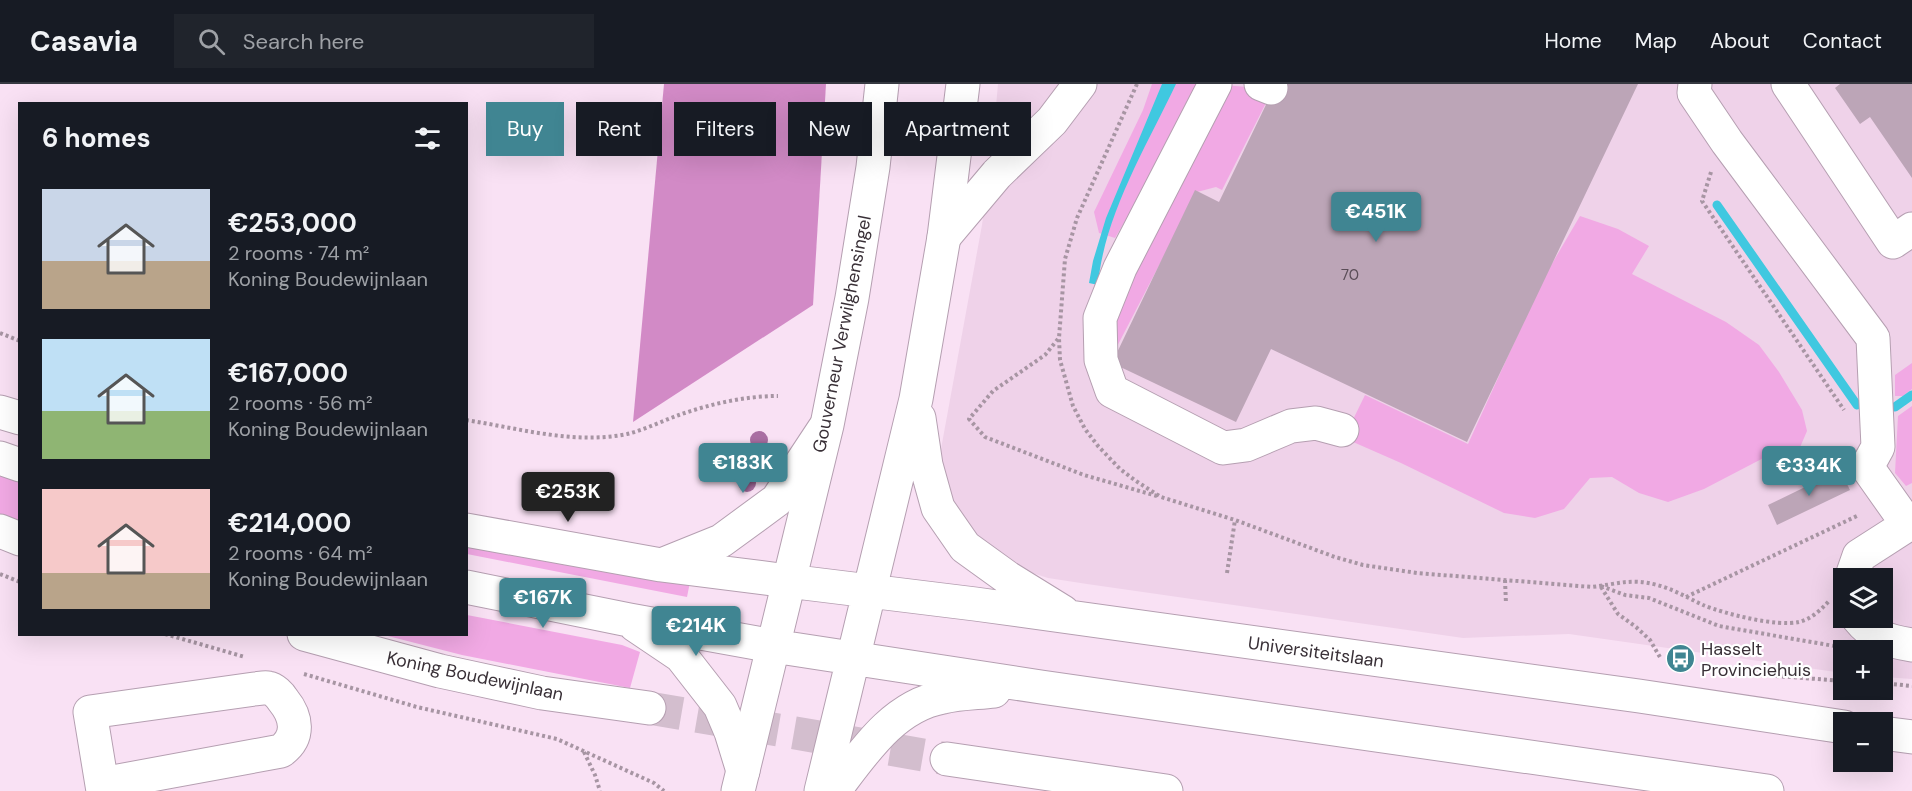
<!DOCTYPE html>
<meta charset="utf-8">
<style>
body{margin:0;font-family:"DM Sans",sans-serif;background:#20242c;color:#f1f3f6;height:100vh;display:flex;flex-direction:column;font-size:22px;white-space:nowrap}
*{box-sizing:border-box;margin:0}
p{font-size:20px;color:#9ea1a6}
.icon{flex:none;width:33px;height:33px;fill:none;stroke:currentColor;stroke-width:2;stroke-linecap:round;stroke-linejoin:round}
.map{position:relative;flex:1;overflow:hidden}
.details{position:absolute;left:18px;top:18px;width:450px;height:534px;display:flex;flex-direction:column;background:#171b24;border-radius:0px;box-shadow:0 6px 24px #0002}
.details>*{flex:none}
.top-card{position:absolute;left:486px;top:18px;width:570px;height:54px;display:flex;gap:12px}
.controls{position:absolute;left:1833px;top:484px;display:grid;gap:12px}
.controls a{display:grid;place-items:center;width:60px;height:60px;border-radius:0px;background:#171b24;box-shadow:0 6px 24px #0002;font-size:30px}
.price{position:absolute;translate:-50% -51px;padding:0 14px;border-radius:6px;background:#408592;color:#fff;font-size:20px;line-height:39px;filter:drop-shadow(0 2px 3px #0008)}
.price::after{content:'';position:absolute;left:50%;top:36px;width:18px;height:14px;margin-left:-9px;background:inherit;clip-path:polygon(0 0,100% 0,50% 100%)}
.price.current{background:#222;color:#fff}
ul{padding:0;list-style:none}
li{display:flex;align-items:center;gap:18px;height:150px;padding:0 24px}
li span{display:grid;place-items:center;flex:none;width:168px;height:120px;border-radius:0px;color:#555}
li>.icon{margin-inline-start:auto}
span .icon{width:72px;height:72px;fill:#fffc;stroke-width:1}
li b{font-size:26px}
h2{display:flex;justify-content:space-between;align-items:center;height:72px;padding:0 24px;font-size:26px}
.pill{padding:0 21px;border-radius:0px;background:#171b24;box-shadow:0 6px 24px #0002;font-size:21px;line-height:54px}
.pill.current{background:#408592;color:#fff}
header{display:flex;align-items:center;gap:36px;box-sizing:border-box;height:84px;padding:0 30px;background:#171b24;border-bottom:2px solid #363941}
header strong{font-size:28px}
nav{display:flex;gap:33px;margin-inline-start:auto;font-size:21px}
.search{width:420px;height:54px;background:#20242c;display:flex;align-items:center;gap:15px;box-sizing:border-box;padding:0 21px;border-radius:0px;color:#9ea1a6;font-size:22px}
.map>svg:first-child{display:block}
.built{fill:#efd2e9;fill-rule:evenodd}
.green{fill:#f1a9e4}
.forest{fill:#d28ac6}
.water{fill:#40c8e0}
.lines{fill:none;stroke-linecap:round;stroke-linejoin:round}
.stream{stroke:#40c8e0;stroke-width:9}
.building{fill:#bca5b7}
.minor-tunnel{stroke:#d3bece;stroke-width:33;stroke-dasharray:33 16;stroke-linecap:butt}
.minor-casing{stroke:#b59fb1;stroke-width:35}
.major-casing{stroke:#b59fb1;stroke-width:35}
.highway-casing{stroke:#b59fb1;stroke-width:35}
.path{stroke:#a795a3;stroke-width:4;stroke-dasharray:3 3;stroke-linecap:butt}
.minor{stroke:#fff;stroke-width:33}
.major{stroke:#fff;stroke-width:33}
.highway{stroke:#fff;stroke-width:33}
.tree{fill:#a96ea2}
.labels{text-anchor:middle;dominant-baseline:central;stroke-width:4.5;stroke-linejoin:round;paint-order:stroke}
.number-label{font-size:15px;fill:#5a4d57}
.street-label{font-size:18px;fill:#393037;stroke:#fff}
.poi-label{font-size:18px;fill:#393037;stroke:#fff;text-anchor:start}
</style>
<header>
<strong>Casavia</strong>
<div class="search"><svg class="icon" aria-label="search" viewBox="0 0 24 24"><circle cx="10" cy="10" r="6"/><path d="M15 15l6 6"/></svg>Search here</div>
<nav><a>Home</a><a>Map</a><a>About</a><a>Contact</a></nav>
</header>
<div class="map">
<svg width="1912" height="707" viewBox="0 0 1912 707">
<rect width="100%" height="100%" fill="#f9e1f4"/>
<path class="built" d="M998,0h914v595l-29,-2 -1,-26h-38l-1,22 -274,-39 -106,4 -376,-54 -39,-6 -41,-13 -52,-50 -13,-42 -1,-24 41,-224 10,-74zM1844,495h38v39h-38z"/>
<path class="green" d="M1152,0h49l-17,36 -69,118 -16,-5 -5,-21 49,-102z
M1222,1l26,2 22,8 -48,95 -6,-3 -19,5 -88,170 -3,-49z
M1580,132l38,13 31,17 -17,28 94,48 33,23 20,27 23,38 5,21 -9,21h-23l-71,37 -36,13 -29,-9 -27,-16 -22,1 -26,31 -29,9 -31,-5 -103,-50 -57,-25 21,-43 103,49 75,-165z
M1912,279v26l-9,7h-8v-21z
M1912,322v77l-6,3 -11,-13 3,-57z
M0,391l19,6v42l-19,-8z
M466,458l224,40 -3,15 -220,-43z
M467,531l155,30 18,7 -10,36 -168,-33 -78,-20 82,-1z"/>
<path class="forest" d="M664,0h162l-13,221 -180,117z"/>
<path class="water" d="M1162,0h14c-30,63 -72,132 -78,201l-9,-2 4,-22 13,-43z"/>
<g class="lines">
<path class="stream" d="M1717,121l140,200
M1895,323l17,-12"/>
</g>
<path class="building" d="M1276,0h362l-171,358 -196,-93 -35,73 -124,-59 83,-173 24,12z
M1840,0h72v94l-42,-61 -10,7 -25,-36z
M1840,386l10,20 -73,35 -9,-20z"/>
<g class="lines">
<path class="minor-tunnel" d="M649,624l298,51"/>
<defs>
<path id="minor" d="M1215,0l-95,184 -20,50 1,42 11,31 111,57 23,-3 45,-19 25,-3 26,7
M1261,0l10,4
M1695,0l-1,9 33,49 146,196 5,109 -11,20 41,58
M1788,0l105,158 19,-13
M944,153l53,-63 55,-53 28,-37
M0,447l20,8
M1851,495l8,-23 53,-34
M1858,534c15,19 30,23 54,27
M304,550l136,37 102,22 107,15
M947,675l219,32
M102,700l179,-33c19,-14 16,-34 2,-51 -3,-5 -9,-11 -15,-12 -4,-1 -10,1 -14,1l-164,23 13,79"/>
<path id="major" d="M0,328l20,6
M0,374l20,7
M466,446l195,35 127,16
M664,480l57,-23 56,-41 47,-71
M466,503l163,33 144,26
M635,541l46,31 39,50 11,26 12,39"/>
<path id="highway" d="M919,334l7,47 12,43 27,39 43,31 55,34
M788,497l187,23 664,92 205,31
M773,562l268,41 726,104
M1882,649l30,4
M738,707l89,-366 25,-127 21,-131 9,-83
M821,707l95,-392 28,-162 19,-153
M834,707c29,-38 59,-85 109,-94 16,-4 34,-4 51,-6"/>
</defs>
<use href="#minor" class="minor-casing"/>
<use href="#major" class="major-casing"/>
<use href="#highway" class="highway-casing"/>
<path class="path" d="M1137,0l-60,134 -12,41 -6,79 1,22 13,46 12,23 13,17 22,23 16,12 25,16 74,23 100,37 28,8 54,8 175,14c25,-3 39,-9 65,-2 16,4 31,13 46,20 22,9 74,22 96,17 12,-3 22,-12 30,-21
M1711,88l-9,29 142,209
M0,249l20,8
M1058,255l-13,16 -52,36 -24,28 16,18 99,38 73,21
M466,336c52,8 108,25 161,14 17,-4 35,-13 52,-19 31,-11 66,-19 99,-19
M1227,489l8,-53
M0,490l20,8
M1505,496l1,24
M1601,502l24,9 24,3 70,28 121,21
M1601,503l17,27 18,13 14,13 11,19
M1686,513l173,-82
M165,550l80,23
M304,590l113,33 140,32 97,44 10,8
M1776,592l68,5
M1882,599l30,3
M584,668l11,23 5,16"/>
<use href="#minor" class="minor"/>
<use href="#major" class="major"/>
<use href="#highway" class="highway"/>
</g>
<g class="tree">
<circle cx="759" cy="356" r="9"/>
<circle cx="747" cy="399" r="9"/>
</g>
<defs>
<symbol id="bus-disc" viewBox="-11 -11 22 22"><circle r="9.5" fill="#408592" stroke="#fff"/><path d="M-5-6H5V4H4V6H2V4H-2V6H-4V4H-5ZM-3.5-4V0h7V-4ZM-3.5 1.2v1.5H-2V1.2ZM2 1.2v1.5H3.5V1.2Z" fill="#fff"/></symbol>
</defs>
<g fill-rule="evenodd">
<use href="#bus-disc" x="1664" y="558" width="33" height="33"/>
</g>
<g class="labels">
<g class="number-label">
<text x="1350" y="191">70</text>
</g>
<g class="street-label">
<text transform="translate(842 250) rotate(-79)">Gouverneur Verwilghensingel</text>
<text transform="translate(1316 568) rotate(8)">Universiteitslaan</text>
<text transform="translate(475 592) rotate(12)">Koning Boudewijnlaan</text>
</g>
<g class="poi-label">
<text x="1701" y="565">Hasselt<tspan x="1701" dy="21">Provinciehuis</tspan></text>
</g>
</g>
</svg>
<div class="controls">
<a><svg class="icon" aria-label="layers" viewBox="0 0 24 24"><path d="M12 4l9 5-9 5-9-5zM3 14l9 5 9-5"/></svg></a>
<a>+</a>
<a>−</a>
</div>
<b class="price" style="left:1376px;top:159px">€451K</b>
<b class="price" style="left:743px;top:410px">€183K</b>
<b class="price" style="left:1809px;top:413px">€334K</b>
<b class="price current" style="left:568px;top:439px">€253K</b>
<b class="price" style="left:543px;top:545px">€167K</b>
<b class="price" style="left:696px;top:573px">€214K</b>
<div class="top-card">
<a class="pill current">Buy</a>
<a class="pill">Rent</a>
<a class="pill">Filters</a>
<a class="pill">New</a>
<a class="pill">Apartment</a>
</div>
<section class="details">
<h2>6 homes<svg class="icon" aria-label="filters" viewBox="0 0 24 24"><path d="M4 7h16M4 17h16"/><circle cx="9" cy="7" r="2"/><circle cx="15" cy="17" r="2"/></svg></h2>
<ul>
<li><span style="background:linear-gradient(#c9d6e8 60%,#b9a48a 0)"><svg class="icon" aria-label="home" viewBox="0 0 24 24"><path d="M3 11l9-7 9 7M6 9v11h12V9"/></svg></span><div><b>€253,000</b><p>2 rooms · 74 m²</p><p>Koning Boudewijnlaan</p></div></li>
<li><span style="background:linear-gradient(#bfe0f5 60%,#8fb573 0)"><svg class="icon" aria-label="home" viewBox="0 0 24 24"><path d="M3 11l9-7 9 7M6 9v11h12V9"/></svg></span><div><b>€167,000</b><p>2 rooms · 56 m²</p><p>Koning Boudewijnlaan</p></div></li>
<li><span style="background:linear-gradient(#f6c9c9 70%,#b9a48a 0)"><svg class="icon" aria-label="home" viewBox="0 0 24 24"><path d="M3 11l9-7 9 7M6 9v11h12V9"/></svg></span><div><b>€214,000</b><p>2 rooms · 64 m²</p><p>Koning Boudewijnlaan</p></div></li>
</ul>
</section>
</div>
